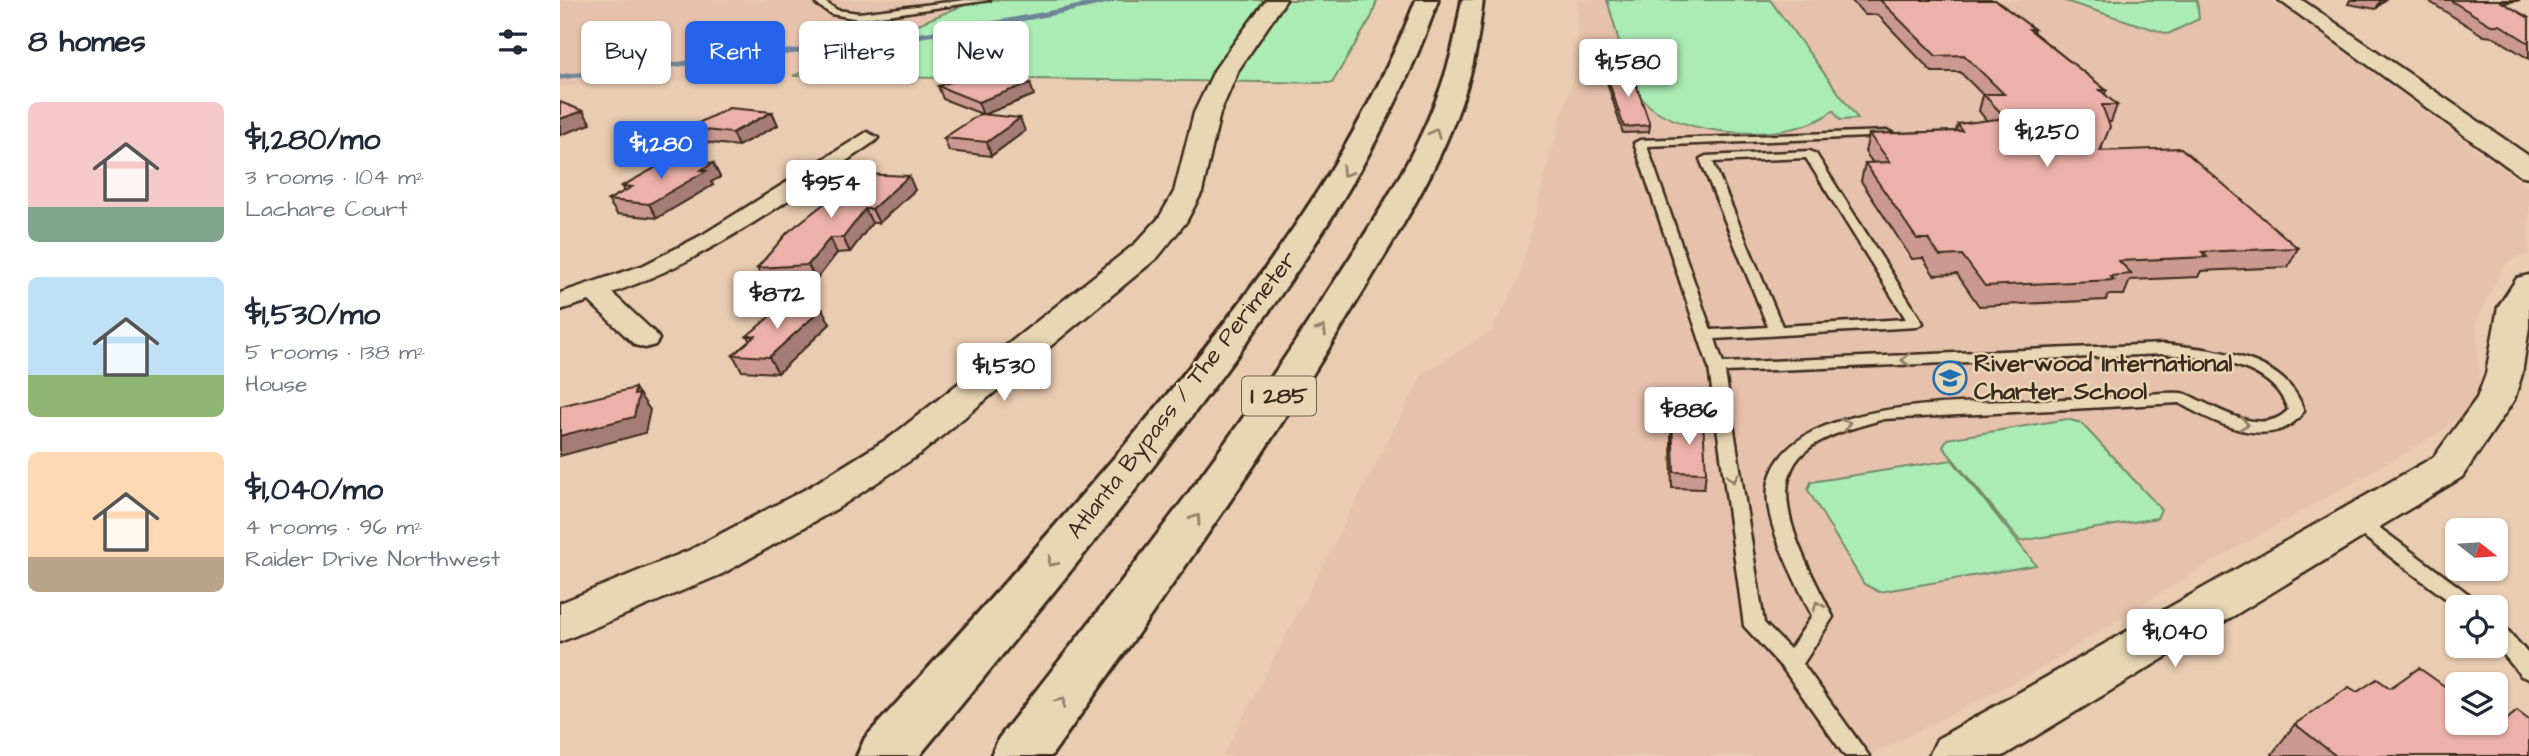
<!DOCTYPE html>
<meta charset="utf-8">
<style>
body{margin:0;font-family:"Architects Daughter",sans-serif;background:#f2f2f3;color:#1f2937;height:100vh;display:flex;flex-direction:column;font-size:26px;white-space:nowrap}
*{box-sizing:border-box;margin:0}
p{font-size:23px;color:#747a83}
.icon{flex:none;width:38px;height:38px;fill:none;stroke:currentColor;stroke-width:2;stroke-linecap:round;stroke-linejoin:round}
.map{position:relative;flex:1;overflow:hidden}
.sheet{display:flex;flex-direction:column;background:#fff;width:560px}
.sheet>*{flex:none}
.banner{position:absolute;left:21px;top:21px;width:665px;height:63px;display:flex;gap:14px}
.needle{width:46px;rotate:107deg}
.tools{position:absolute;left:1885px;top:518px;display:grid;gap:14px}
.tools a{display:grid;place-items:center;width:63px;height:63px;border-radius:10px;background:#fff;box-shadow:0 2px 5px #0004;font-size:35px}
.price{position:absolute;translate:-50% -60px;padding:0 16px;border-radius:7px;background:#fff;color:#222;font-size:23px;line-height:46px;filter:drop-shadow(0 2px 4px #0008)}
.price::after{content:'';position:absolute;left:50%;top:42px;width:21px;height:16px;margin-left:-10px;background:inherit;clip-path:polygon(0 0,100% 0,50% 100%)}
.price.current{background:#2563eb;color:#fff}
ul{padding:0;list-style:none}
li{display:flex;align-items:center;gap:21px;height:175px;padding:0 28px}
li span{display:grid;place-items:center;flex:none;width:196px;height:140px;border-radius:10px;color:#555}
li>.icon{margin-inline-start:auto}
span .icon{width:84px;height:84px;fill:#fffc;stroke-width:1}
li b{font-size:30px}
h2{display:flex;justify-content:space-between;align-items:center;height:84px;padding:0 28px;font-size:30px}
.tag{padding:0 24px;border-radius:10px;background:#fff;box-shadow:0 2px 5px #0004;font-size:24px;line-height:63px}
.tag.current{background:#2563eb;color:#fff}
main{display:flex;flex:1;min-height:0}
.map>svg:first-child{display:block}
.built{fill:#e6c1ac}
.green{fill:#abecb4;stroke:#738b69;stroke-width:2}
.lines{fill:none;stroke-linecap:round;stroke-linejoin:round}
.stream{stroke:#6e8499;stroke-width:5}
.service-casing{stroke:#3b2a1e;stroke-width:5}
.minor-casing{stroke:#3b2a1e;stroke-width:5}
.tertiary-casing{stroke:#3b2a1e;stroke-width:5}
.motorway-casing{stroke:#3b2a1e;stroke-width:6}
.service{fill:#e8d7b4;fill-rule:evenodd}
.minor{fill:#e8d7b4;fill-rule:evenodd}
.tertiary{fill:#e8d7b4;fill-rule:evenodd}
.motorway{fill:#e8d7b4;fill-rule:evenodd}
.wall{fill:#cb9991;stroke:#3b2a1e;stroke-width:2}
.shaded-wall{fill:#a57d76;stroke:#3b2a1e;stroke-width:2}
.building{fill:#ecb2a9;stroke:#3b2a1e;stroke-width:2}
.oneway{stroke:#928069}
.labels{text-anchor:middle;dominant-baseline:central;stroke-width:5;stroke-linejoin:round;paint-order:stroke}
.shield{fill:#e8d7b4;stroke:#6f5e4b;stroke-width:2}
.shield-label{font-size:23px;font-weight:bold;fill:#3b2a1e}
.poi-label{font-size:24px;font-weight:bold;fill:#3b2a1e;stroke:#e8d7b4;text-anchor:start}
.street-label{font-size:24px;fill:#3b2a1e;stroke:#e8d7b4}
</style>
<main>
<section class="sheet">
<h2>8 homes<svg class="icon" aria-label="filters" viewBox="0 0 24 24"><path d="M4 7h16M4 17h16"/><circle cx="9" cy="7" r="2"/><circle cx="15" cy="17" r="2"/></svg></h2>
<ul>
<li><span style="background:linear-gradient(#f6c9c9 75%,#7fa58c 0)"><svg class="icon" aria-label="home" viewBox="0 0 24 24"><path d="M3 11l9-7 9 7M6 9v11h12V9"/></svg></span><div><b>$1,280/mo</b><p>3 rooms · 104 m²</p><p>Lachare Court</p></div></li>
<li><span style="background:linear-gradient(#bfe0f5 70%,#8fb573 0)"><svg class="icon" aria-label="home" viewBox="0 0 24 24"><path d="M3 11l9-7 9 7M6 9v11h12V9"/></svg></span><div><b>$1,530/mo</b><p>5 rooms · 138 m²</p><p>House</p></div></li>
<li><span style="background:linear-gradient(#ffd9b3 75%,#b9a48a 0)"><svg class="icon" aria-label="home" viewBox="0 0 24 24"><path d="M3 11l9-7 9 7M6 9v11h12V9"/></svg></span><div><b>$1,040/mo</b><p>4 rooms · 96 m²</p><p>Raider Drive Northwest</p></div></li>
</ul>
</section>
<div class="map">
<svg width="1969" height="756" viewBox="0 0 1969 756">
<rect width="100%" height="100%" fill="#e9ccb1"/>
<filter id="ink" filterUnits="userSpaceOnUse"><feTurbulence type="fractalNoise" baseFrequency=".0143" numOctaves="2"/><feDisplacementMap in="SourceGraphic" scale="14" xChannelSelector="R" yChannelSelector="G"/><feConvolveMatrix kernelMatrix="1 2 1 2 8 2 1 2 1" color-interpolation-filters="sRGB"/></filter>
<g filter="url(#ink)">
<path class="built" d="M0,0h416l-183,76 -233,10z
M1017,0h692l18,10 242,178v66l-14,3 -10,8 -18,33 -11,24 4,60 -11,26 -30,25 -241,137 -162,101 -168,85h-645l200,-382 68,-43 28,-51 30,-120 31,-105z"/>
<path class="green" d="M416,0h401l-5,16 -40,67 -539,-7z
M1047,0h163l88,119 -18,1 -7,-10c-37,35 -161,29 -192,-13 -14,-18 -26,-73 -34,-97z
M1502,0h135l2,19 -31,15z
M1507,419l14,4 80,86 -4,9 -137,23 -77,-94 4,-8z
M1392,460l84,105 -157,27 -15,-8 -56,-94 3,-8z"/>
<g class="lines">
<path class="stream" d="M0,77c184,-21 371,-35 552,-77"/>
<defs>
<path id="service" d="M256,0h6l15,10 22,3 106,-13h25l-131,19 -28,-5 -15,-10z
M1328,131l6,3 -2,2 -245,10 64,184 57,-3 -68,-168 6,-3 104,-5 6,3 107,169 -7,4 -201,12 8,24 441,-19c50,6 122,11 140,67 -30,43 -89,12 -125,-8l-295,16c-26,8 -55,14 -76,30 -51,38 5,125 25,168l-30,47 66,92h-24l-61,-86 -40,-44 -35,-258 -75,-225 6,-3zM1246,158l100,161 -124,7 -69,-164zM1604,354c42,4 109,8 124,56 -22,24 -59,5 -83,-7 -8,-3 -16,-9 -24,-10 -14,-1 -29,1 -43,2 -32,2 -63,4 -95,5 -69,4 -262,-5 -275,87 -5,37 29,95 44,129l-22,33 -26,-26 -39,-251z
M1798,515l7,2 113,84 3,6h-24l-106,-80 -2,-5 2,-5z
M1936,623l7,2 26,30v24l-8,-3 -25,-31z"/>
<path id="minor" d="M307,132l11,6 -4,4c-86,58 -163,116 -262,151l43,40 4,6 -4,6 -10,3 -10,-3 -46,-44 -29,9v-17l84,-28 58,-30z"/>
<path id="tertiary" d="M706,0h20l-47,69 -19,44 -18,79 -16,30 -28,35 -238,197 -82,54 -116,66 -162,68v-39l130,-53 118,-62 84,-52 244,-193 23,-25 15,-26 20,-79 21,-44z
M1719,0h23l227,156v21l-10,-2z
M1969,275v52l-7,47 -8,26 -52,77 -459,279h-74l8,-17 497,-282 43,-59 9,-24 12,-67 19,-29z"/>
<path id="motorway" d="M856,0h22c-54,154 -146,284 -244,413 -88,117 -182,230 -275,343h-62l8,-18c90,-99 180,-199 267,-301 113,-135 220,-272 284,-437z
M902,0h21c-3,21 -5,42 -10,63 -22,92 -78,174 -126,255 -90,151 -194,294 -296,438h-60l8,-18c111,-142 224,-282 321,-434 49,-76 104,-154 129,-242 6,-20 9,-41 13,-62z"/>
</defs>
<use href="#service" class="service-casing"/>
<use href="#minor" class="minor-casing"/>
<use href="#tertiary" class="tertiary-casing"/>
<use href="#motorway" class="motorway-casing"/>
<use href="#service" class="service"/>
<use href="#minor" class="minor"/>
<use href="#tertiary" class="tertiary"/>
<use href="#motorway" class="motorway"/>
</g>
<path class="wall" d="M1291,0h144l39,29 -1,3 73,58 -1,5 12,10 -6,17h-3l-7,29 197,97 -10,19 -87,4 -3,6 -68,3 -6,15h-16l-2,5 -127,6 -22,-32 -23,1 -11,-17 -11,1 -51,-78 4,-18h8l-8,-11 4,-18 87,-3 2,-7 29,-3 -8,-10 4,-16 -23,-23h-28l-54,-57h-13z
M1790,0h35l-9,9 -28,-5z
M1867,0h93l-17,3 26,15v41l-35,-22 -10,-1z
M1046,73l44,52 -1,7 -26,1 -17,-54z
M378,86l96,9 -51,20 42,16 -34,25 -42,-5 -5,-13 38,-24 -39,-15z
M212,112l6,13 -40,21 -43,-5 -7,-13z
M153,163l7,14 -9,5 2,3 -56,33 -40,-4 -9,-14 17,-9 -3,-5z
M355,190l-36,33h-7l-22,29 -13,1 -21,27 -51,3 -8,-15 31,-36z
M262,309l8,15 -52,49 -36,-2 -9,-16 17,-14 -3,-5z
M1112,420l34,53 -2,16 -32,-1 -1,-52z
M1830,688l139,68h-254l-3,-2 23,-30 62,-32z"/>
<path class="shaded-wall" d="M1821,0h4l-9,9z
M1926,0h34l-37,6z
M470,83l4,12 -51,20 -5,-13z
M23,111l8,13 -31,11v-16z
M212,112l6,13 -40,21 -6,-13z
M460,118l5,13 -34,25 -4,-14z
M153,163l7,14 -9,5 2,3 -56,33 -8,-14z
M349,176l6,14 -36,33 -7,-14z
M305,209l7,14 -22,29 -7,-14z
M270,238l7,15 -21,27 -8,-15z
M262,309l8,15 -52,49 -9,-16z
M75,388l15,22 -5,23 -85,23v-20l74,-41z"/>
<path class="building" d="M1320,0h115l39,29h-5l77,61h-6l17,15h-15l8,22 -10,24 81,-3 117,100 -96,4 5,5 -88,4 13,13 -22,2 4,4 -129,6 -23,-31 -22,1 -12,-17h-11l-52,-76 25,-1 -21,-28 93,-3 -4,-7 48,-6 -23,-24h21l-40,-39 -28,1z
M1890,0h48l31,18v25l-29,-18h-9z
M432,69l38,14 -52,19 -40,-16z
M1072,72l18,53 -26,2 -18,-54z
M0,102l23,9 -23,8z
M169,108l43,4 -40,21 -44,-5z
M420,114l40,4 -33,24 -43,-4z
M111,159l42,4 -12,7 5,1 -57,33 -41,-4 24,-13 -10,-1z
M302,174l47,2 -37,33h-7l-22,29h-13l-22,27 -51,3 31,-36z
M221,307l41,2 -53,48 -36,-2 22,-19h-8z
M75,388l-1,7 5,-1 -5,23 -74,19v-30z
M1112,420l31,2 3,51 -32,-1z
M1859,668l38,27v28h38l4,3 18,-15 12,9v36h-193l-41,-32 54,-37 8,5 20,-13 13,9z"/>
<defs><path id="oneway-chevron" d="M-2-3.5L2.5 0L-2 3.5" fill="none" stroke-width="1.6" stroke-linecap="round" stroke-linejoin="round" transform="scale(1.75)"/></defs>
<g class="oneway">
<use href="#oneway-chevron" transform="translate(875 133) rotate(-67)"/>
<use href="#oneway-chevron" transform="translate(786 172) rotate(123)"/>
<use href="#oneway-chevron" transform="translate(762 330) rotate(-58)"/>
<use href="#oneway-chevron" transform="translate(1346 360) rotate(178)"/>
<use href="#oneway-chevron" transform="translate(1286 424) rotate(-21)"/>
<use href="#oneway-chevron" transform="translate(1684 424) rotate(10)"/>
<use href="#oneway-chevron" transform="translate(1173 478) rotate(82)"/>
<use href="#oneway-chevron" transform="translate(636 519) rotate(-54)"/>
<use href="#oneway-chevron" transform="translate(492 562) rotate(131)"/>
<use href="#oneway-chevron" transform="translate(1258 606) rotate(-113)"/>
<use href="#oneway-chevron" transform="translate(501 702) rotate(-52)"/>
</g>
</g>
<defs>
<symbol id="school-ring" viewBox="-11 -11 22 22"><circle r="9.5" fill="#e8d7b4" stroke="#1f6fb2" stroke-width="1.5"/><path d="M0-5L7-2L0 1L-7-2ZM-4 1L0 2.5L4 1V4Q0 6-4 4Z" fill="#1f6fb2"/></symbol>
</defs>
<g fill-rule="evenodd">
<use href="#school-ring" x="1371" y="359" width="38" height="38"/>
</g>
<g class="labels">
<rect class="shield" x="682" y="376.5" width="74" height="39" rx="5"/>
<g class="shield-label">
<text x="719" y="396">I 285</text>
</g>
<g class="poi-label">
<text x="1414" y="364">Riverwood International<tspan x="1414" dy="28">Charter School</tspan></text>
</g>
<g class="street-label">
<text transform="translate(622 395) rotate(-52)">Atlanta Bypass / The Perimeter</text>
</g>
</g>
</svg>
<div class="tools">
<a><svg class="needle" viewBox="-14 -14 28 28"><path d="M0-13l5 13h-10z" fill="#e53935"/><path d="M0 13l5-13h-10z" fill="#747a83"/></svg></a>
<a><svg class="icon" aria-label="locate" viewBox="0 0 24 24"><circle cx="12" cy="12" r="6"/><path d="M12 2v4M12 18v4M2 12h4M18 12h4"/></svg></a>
<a><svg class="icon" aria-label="layers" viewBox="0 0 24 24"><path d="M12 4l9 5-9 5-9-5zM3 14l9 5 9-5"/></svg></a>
</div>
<b class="price" style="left:1068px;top:99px">$1,580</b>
<b class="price" style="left:1487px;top:169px">$1,250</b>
<b class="price current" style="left:101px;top:181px">$1,280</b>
<b class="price" style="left:271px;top:220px">$954</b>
<b class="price" style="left:217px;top:331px">$872</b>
<b class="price" style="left:444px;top:403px">$1,530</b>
<b class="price" style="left:1129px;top:447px">$886</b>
<b class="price" style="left:1615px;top:669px">$1,040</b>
<div class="banner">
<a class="tag">Buy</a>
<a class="tag current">Rent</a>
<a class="tag">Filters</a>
<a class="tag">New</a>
</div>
</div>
</main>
